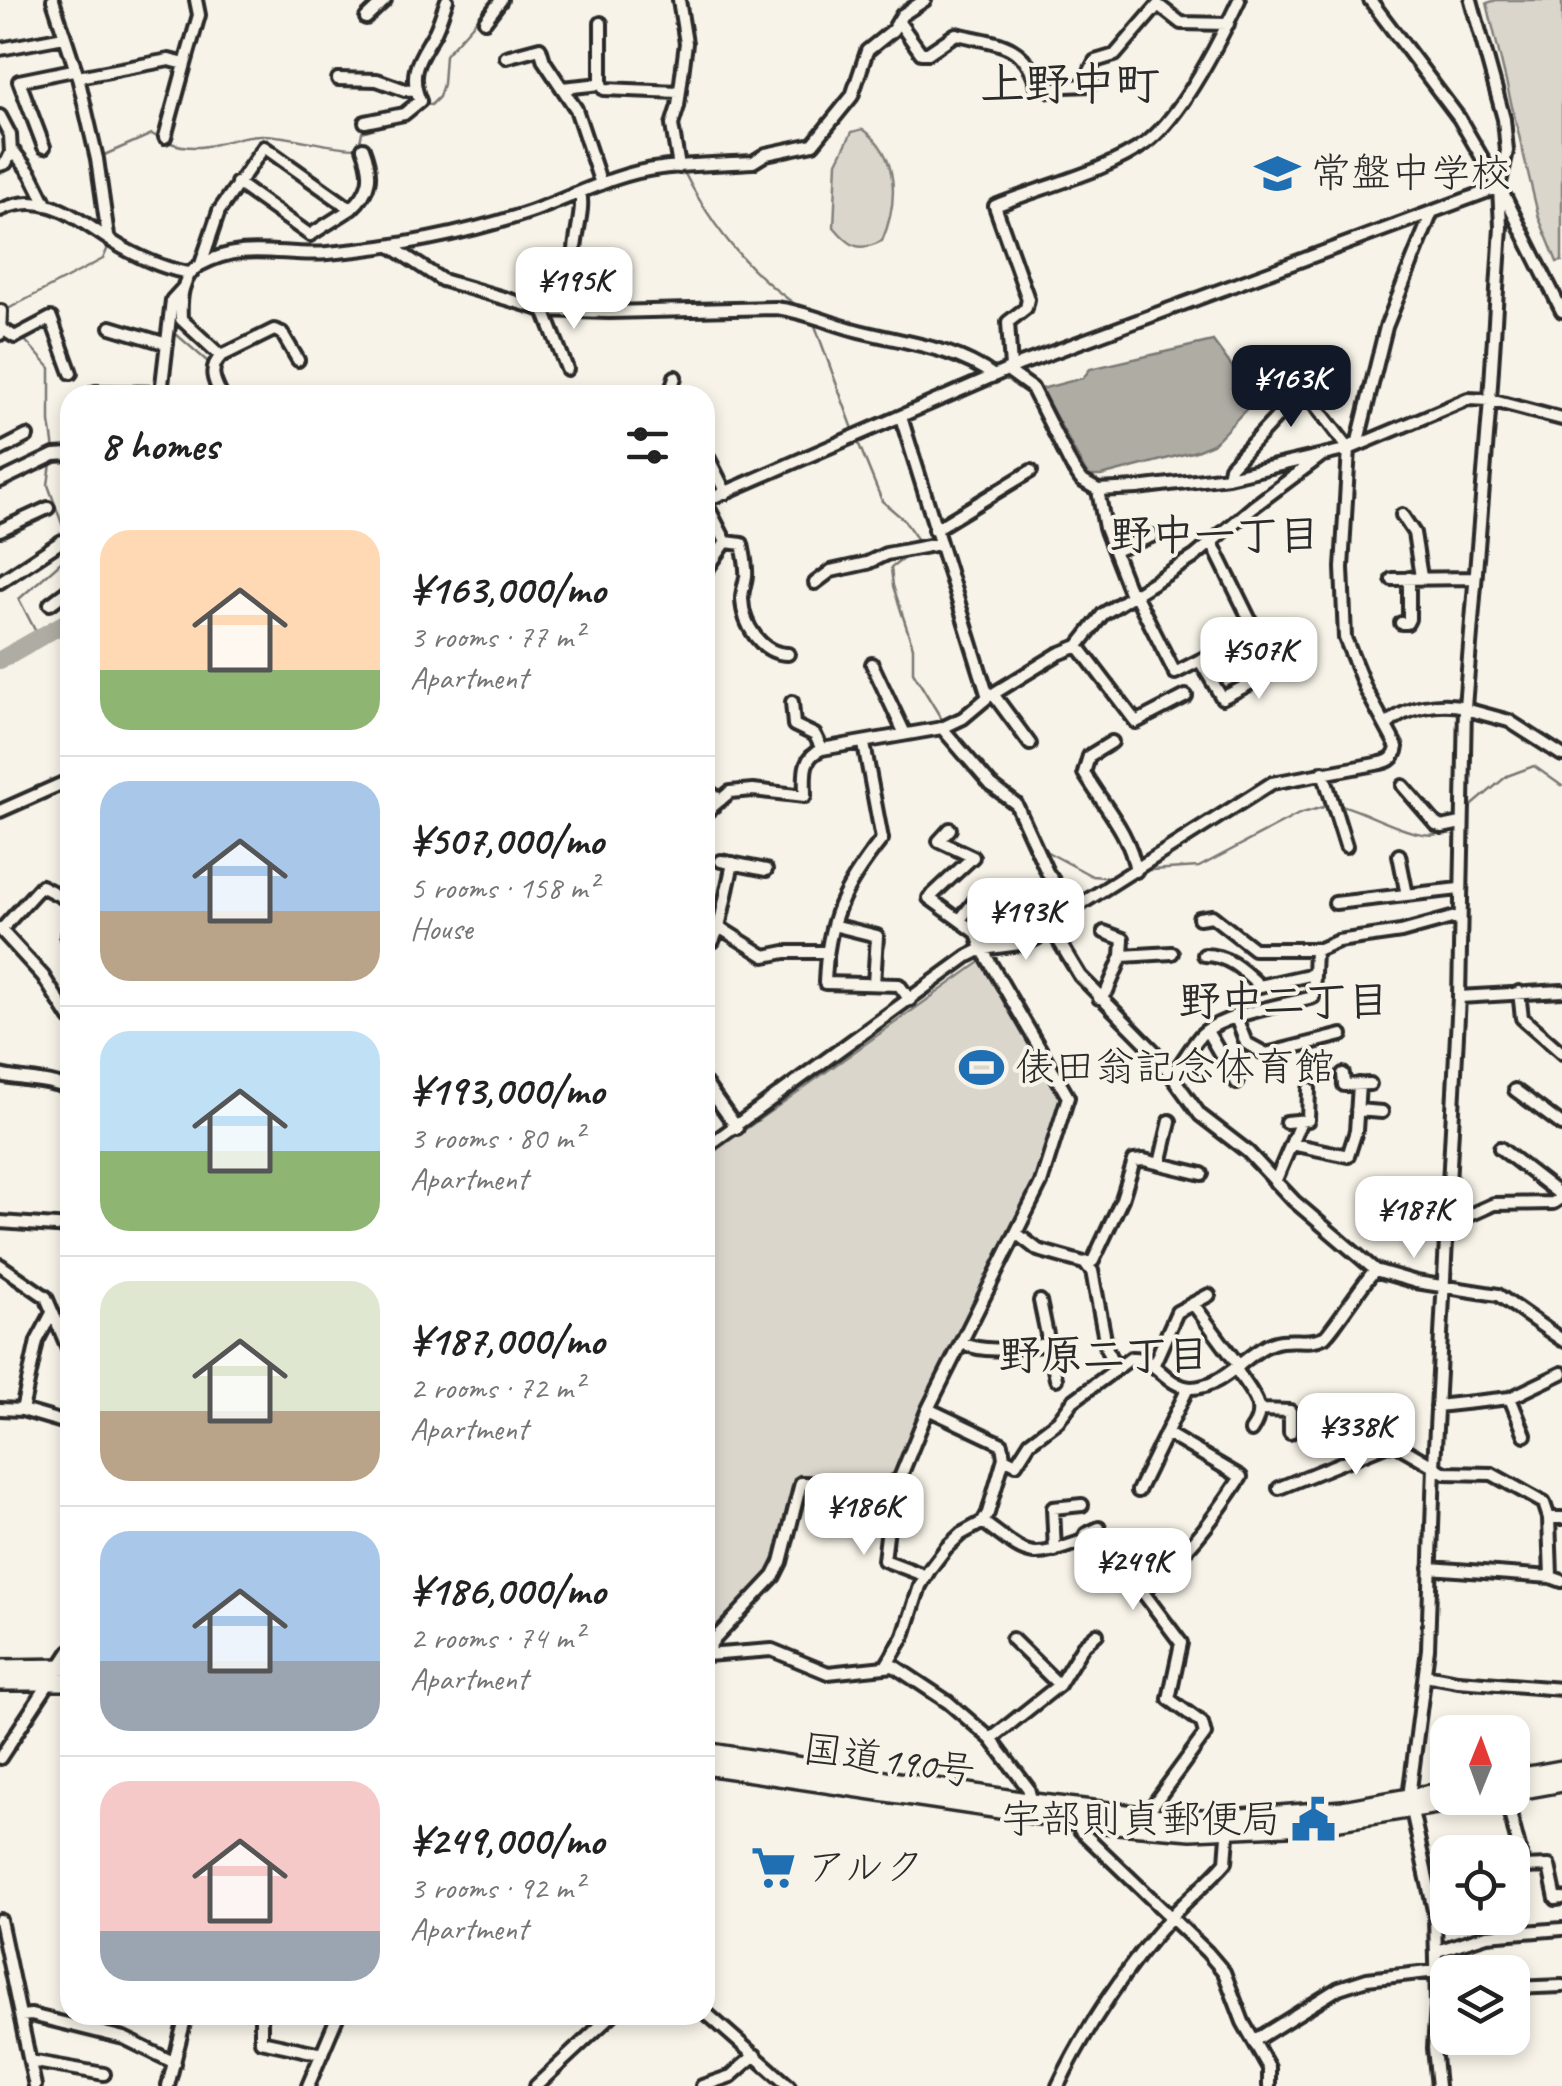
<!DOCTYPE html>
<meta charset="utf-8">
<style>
body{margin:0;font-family:Caveat,"Klee One",sans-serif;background:#f6f6f6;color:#222;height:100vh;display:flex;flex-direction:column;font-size:38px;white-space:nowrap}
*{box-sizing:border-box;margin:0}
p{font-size:32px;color:#767676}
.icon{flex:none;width:55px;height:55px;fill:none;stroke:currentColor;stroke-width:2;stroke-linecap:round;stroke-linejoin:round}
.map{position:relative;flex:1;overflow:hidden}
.panel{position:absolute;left:60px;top:385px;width:655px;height:1640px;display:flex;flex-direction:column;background:#fff;border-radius:30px;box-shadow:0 5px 15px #0003}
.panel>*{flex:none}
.needle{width:65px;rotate:1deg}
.controls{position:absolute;left:1430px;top:1715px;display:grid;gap:20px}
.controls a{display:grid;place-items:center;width:100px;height:100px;border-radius:20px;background:#fff;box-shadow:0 5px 15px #0003;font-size:50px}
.price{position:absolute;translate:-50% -85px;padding:0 22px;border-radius:20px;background:#fff;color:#222;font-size:32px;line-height:65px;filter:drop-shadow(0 2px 5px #0008)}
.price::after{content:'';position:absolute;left:50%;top:60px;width:30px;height:22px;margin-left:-15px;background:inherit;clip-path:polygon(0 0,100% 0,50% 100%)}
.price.selected{background:#111827;color:#fff}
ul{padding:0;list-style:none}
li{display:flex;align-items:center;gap:30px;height:250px;padding:0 40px}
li+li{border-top:2px solid #e0e0e0}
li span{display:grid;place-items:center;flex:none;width:280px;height:200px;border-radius:30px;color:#555}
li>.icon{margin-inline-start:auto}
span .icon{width:120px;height:120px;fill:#fffc;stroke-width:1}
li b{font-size:42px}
h2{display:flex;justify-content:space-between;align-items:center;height:120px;padding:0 40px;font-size:42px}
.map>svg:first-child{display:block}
.green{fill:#dad6cc;stroke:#82807c;stroke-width:2.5}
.water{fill:#afaca4;stroke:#7a7874;stroke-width:2.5}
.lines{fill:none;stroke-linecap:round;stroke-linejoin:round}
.stream{stroke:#7a7874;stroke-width:2.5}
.river{stroke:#afaca4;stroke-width:18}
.minor-casing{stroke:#2b2b2b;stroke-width:18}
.highway-casing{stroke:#2b2b2b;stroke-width:22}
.minor{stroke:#f7f3e8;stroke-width:10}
.highway{stroke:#f7f3e8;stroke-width:15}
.labels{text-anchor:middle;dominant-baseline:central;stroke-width:8;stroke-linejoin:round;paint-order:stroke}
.poi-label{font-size:40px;fill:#2b2b2b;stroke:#f7f3e8;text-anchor:start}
.street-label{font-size:40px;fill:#2b2b2b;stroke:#f7f3e8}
.neighbourhood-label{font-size:42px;font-weight:bold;fill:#2b2b2b;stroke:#f7f3e8}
.quarter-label{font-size:45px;font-weight:bold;fill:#2b2b2b;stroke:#f7f3e8}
</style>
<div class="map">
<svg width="1562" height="2086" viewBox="0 0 1562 2086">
<rect width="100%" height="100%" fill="#f7f3e8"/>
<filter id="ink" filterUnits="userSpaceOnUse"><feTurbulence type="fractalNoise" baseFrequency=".01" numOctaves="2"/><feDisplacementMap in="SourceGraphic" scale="20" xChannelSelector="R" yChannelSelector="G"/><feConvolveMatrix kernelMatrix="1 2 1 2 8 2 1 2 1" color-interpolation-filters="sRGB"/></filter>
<g filter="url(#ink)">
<path class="green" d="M1496,0h66v261l-5,1 -18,-44 -52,-215z
M863,129c37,27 35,74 19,112 -24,12 -32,5 -48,-14l3,-65 15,-30z
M983,960l80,137 -25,77 -26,58 -89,174 -26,67 -11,7 -87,-5 -21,84 -9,16 -64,69v-486z"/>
<path class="water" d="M1213,341l43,58 -43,45 -17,7 -95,25h-13l-47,-87 42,-11 7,-9z"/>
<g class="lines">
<path class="stream" d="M415,111l9,-7 7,1 8,-8 4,-13 2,-29 46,-51
M168,142c39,15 61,-8 95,-7 32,1 63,13 96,13l3,-16 43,-13
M684,172c28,55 65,102 117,136
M112,228l-10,-72 50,-22 8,5
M814,323l39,106
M18,333l-11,-12 -1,-11 97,-51 6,-14
M176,334l32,28 2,6
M23,338l27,30v54l4,28
M211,385l4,10
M858,442l24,59 21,18 17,24
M51,463l-3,22 22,61
M907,556l-16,12 2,18 20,61v25l31,51
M40,640l-21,-41 51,-45
M954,734l34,39
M1337,804c28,5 87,44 109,26
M1468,809l39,-33 27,-10 28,20
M1040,848l52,28 22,2
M1151,870l48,-3 100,-53 28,-8"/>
<path class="river" d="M0,660l70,-40"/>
<defs>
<path id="minor" d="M53,0l25,77 19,82 11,77
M679,0l7,43 -8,63 -6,19 7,42
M1370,0l89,118 47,81 56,112
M366,18l19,-18
M485,21l16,-21
M898,21l23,32h7l28,-19c38,9 70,8 81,52l13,-1 1,6 14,-5 26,-1 -2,-12 6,-12 20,-6 43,-50 23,18 47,1
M601,23v61l3,5 75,3
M0,49l64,-12
M506,57l34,-9 4,13 32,48 25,75
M78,77l91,-17 16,4 14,-49 -3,-15
M338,79l39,1 28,10 10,-1
M562,88l39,-4
M0,116l10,19 1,18h4l16,21 15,30
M365,122l39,-8 16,-13c-13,-30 1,-44 15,-69 5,-10 8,-22 12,-32
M165,137l20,-73
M44,147l-25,-66 54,-11
M0,165l6,-2 5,-10
M580,193c6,19 -12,60 -2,72 6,8 20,13 28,18l3,29
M351,209c21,-19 22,-35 12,-61
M0,210c50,-23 82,15 123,38 20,11 45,22 67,25
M392,247l50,33 102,30 65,2 166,-4c29,3 56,16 84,23 47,12 95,16 135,45
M201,264l18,-53 45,-64 87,62 -41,26 -73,-52
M544,310l23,59
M111,327l56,17
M2,329l13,8 36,-19 20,55
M0,334l1,-23
M221,356l53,-26 8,3 16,27
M1011,368l-3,-46 18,-14 2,-9 -33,-93c46,-19 111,-34 151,-63 35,-26 74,-103 93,-143
M1007,370l25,18 40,79 9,13 17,10 39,-2 91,-11 121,-28 119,-50 22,1 72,19
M95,392l66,1 11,-93 11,-12
M221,395c-7,-14 -13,-26 0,-39l-40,-37c-1,-19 0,-43 19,-54 45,-25 82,-8 128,-12 68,-6 137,-19 202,-41 43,-15 85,-39 131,-44 30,-4 61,-4 92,-6l13,-8 47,-10 39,-48 15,-45 26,-21 9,-15 23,-15
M670,395l5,-18
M901,417l87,280
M0,450l27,-14
M705,451l21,42
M1228,477l2,-10 73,-78 46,60
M0,481l54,-26 16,-1
M1098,490l7,38 26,67
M1402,515l12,18 7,44
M0,530l48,-22
M934,530l97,-59
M726,542l16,2c2,10 5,22 4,32 -1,8 -4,15 -4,23 1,26 19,55 46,55
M1114,551l38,-15
M705,572l21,-30 -21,-41 316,-137 478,-177
M1392,579l81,-1
M0,582l62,-41
M815,583l16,-12 36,-8 19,-9 53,-10
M1134,592l41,81 80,-41
M50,604l20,-15
M1401,623h6l2,-4v-41
M1078,646l58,76 50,-26
M1200,661l22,37 53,-27 -64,-130
M872,664l33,70
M993,694l37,50
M792,702l2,23 21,10 7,14
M1465,709l44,12 53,34
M1387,725c17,-18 54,-24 78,-18
M942,728l49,57 25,19 31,68 26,37
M1112,742l-23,14 -5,17c19,32 46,60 52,98
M864,744l18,95c-39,49 -55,81 -57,144l74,2 11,15
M1323,772l23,74
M1403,786l33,38 6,3 19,-4
M705,789l16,11
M0,811l70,-31
M705,813l25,-21 23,-2 52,6c0,-21 -4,-38 17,-47l120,-21 21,-10 25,-21 70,-43 20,-8 25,-32 91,-57 59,-50 68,-51
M1399,855l8,40
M721,861l45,9
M1335,903l124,-14
M1199,918l13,-2 42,33h66
M960,920l20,-26
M833,925l44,11 -3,48
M719,927l14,-64
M1051,928l29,48 73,74 47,65 48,37 46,49 81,69 41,12 82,13 64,45
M0,929l43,47 27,43
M1,930l40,-44 29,15
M1104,932l19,7 -1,17 50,-3
M67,938l3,-8
M705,941h8l6,-14 46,29 20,-4h41
M1204,955c24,0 39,15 56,31l54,-12
M1519,992l3,26 40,35
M1459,997l103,-6
M1099,998l8,-7 15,-35
M1235,1015l11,28 20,11 76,-19
M1207,1031l30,52
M1343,1074l1,11 26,-1
M0,1075c25,6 47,4 70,14
M1172,1075c10,-12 18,-27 28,-39 19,-21 84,-31 113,-39l2,-46 23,-10 63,-9 58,-16
M705,1083l32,45
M1515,1090l47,35
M1357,1110l25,2
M1286,1122l22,-2 1,-31
M1292,1144l56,12 8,-25 3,-47
M705,1148l263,-192 14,-7 45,-6 10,-5 36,-29 199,-126 104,-19c11,-2 19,-4 21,-17l-31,-57 -21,-52 -3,-70 7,-119 9,-8 28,-114 46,-115
M1500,1148l62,48
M1160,1164l10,-43
M1275,1182l26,-61
M0,1222l70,5
M1447,1225l47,-21 59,-1 9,-6
M1016,1233l22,17 46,13 8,8 15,79 8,18
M1084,1263l9,-2 29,-62 12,-38 10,-1 58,14
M0,1265l46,32 24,56
M1194,1305l45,61
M962,1343c26,12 58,4 87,1l-9,-43
M1049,1344l7,35
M1153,1366l24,-54 32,-17
M1236,1369c14,23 33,37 15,62
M1510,1398l15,37
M1437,1406l73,-8 52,-25
M0,1409l22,1 48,14
M22,1410l15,-69 15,-28
M1261,1410l29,1v22
M1004,1458l12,6 14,-22 28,-21 15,-20 58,-43c24,-2 35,29 60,30 29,0 50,-28 73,-41 21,-13 42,-1 60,-10 6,-3 40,-56 51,-67
M890,1485l2,10 -8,65 42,16
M1279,1488l109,-44 9,1 48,28 47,1 52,29 5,15h13
M1138,1491l50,-103
M1549,1518l2,59 11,4
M983,1522c47,35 43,39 100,19l3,-7 13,-6
M1055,1551l-2,-43 29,-3
M1430,1568l121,9
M1012,1639l47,46
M710,1654l1,-11 63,-67 7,-14 20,-79 89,2 10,-7 28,-69 113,-226 27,-86 -86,-148 -5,-16 -48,-35 44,-41 -34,-16 11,-12
M706,1655l66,-5 56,23 66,-7 54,36 43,37 37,49 4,15
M886,1666l18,-30 16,-50 10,-17 16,-21 15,-14 22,-12 5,-9 16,-55 -2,-14 -74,-35
M1425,1675l33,6 104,8
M991,1739l68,-54 24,-39 14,-12
M0,1758l70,-107
M1506,1798l18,69 25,-1 7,33 6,-1
M1145,1816l60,-82 -3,-11 -33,-24 12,-56 -39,-52c41,-31 71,-71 99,-114l-75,-44
M1080,1822v8l127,122 17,20 19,50 26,46v18
M0,1920l35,166
M1437,1951l50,-16 75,-6
M1512,1988l50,-2
M705,2012l84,74
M261,2015v26l61,13
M21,2016l10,-1 93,23 51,25
M1254,2041l85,-53 28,-9 70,-8
M30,2061l74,13
M168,2086l18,-71
M308,2086l30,-71
M536,2086l76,-71
M702,2086l29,-10 24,-21
M1058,2086c27,-57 70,-122 113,-169 17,-19 38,-35 55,-55l3,-38
M1438,2086l-4,-38 3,-42 -2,-91 -26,-118 19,-148 6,-183 25,-469 6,-290 25,-307 11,-173 -2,-40 8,-36 -3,-32 -33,-119"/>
<path id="highway" d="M0,1668l70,-1
M0,1682h70
M705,1751l328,51 135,16h61l114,-9 105,-19
M705,1766l375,56 111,9 118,-5 171,-28
M1512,1778l50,-9
M1512,1792l50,-9"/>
</defs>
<use href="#minor" class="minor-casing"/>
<use href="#highway" class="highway-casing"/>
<use href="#minor" class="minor"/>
<use href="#highway" class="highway"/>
</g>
</g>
<defs>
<symbol id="school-bare" viewBox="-9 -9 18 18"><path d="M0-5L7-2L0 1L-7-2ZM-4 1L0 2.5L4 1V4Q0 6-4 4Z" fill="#1f6fb2" stroke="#f7f3e8" stroke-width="2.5" paint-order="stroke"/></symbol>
<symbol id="stadium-bare" viewBox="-9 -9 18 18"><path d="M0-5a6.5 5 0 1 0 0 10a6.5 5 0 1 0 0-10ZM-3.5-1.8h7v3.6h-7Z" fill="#1f6fb2" stroke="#f7f3e8" stroke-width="2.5" paint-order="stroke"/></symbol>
<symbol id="civic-bare" viewBox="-9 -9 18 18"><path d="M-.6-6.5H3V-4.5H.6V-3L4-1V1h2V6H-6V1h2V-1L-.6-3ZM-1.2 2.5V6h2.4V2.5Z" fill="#1f6fb2" stroke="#f7f3e8" stroke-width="2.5" paint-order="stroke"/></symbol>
<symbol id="supermarket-bare" viewBox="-9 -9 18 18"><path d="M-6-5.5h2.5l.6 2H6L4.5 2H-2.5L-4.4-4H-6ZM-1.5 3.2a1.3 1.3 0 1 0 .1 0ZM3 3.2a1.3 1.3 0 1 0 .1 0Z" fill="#1f6fb2" stroke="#f7f3e8" stroke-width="2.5" paint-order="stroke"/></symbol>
</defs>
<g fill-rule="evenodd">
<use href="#school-bare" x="1246" y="142" width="63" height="63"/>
<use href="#stadium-bare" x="950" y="1036" width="63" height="63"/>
<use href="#civic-bare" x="1282" y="1788" width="63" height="63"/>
<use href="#supermarket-bare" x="742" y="1836" width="63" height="63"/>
</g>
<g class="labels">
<g class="poi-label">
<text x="1311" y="173">常盤中学校</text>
<text x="1015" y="1067">俵田翁記念体育館</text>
<text x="1281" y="1819" text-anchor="end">宇部則貞郵便局</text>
<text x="807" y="1867">アルク</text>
</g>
<g class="street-label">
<text transform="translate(889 1760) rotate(8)">国道190号</text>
</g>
<g class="neighbourhood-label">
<text x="1215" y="535">野中一丁目</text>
<text x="1284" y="1001">野中二丁目</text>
<text x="1104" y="1355">野原二丁目</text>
</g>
<g class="quarter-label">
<text x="1070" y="84">上野中町</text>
</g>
</g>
</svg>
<div class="controls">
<a><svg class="needle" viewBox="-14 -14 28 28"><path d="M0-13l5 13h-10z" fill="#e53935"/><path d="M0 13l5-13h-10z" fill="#767676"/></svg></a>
<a><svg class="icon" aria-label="locate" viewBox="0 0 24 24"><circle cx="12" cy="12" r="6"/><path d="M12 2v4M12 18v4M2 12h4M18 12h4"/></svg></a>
<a><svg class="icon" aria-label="layers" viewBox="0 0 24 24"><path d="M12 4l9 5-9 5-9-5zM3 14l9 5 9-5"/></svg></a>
</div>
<b class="price" style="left:574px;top:332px">¥195K</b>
<b class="price selected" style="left:1291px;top:430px">¥163K</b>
<b class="price" style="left:1259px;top:702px">¥507K</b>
<b class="price" style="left:1026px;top:963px">¥193K</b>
<b class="price" style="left:1414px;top:1261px">¥187K</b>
<b class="price" style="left:1356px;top:1478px">¥338K</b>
<b class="price" style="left:864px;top:1558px">¥186K</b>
<b class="price" style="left:1133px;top:1613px">¥249K</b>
<section class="panel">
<h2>8 homes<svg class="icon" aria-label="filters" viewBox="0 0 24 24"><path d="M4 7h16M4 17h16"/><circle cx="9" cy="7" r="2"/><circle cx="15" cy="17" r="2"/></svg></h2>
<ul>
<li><span style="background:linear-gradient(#ffd9b3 70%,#8fb573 0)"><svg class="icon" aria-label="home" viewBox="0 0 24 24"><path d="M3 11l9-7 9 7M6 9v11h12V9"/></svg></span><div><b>¥163,000/mo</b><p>3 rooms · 77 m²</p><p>Apartment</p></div></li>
<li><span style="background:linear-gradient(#a9c7e8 65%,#b9a48a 0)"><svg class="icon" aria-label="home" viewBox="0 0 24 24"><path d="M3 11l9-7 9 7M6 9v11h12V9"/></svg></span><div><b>¥507,000/mo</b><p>5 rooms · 158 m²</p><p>House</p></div></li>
<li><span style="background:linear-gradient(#bfe0f5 60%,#8fb573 0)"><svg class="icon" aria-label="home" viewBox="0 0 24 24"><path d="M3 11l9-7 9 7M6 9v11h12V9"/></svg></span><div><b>¥193,000/mo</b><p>3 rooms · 80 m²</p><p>Apartment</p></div></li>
<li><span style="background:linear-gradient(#dfe7d0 65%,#b9a48a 0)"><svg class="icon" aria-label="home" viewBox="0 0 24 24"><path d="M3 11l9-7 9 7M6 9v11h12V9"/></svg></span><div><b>¥187,000/mo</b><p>2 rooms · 72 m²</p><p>Apartment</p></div></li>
<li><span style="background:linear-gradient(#a9c7e8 65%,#9aa5b1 0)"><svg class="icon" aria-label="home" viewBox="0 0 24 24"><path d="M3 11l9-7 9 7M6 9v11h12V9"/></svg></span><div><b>¥186,000/mo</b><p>2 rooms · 74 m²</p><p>Apartment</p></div></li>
<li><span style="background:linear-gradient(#f6c9c9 75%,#9aa5b1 0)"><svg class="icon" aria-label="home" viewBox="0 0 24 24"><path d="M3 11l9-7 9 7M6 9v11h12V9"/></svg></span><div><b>¥249,000/mo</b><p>3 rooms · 92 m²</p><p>Apartment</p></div></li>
</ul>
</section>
</div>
